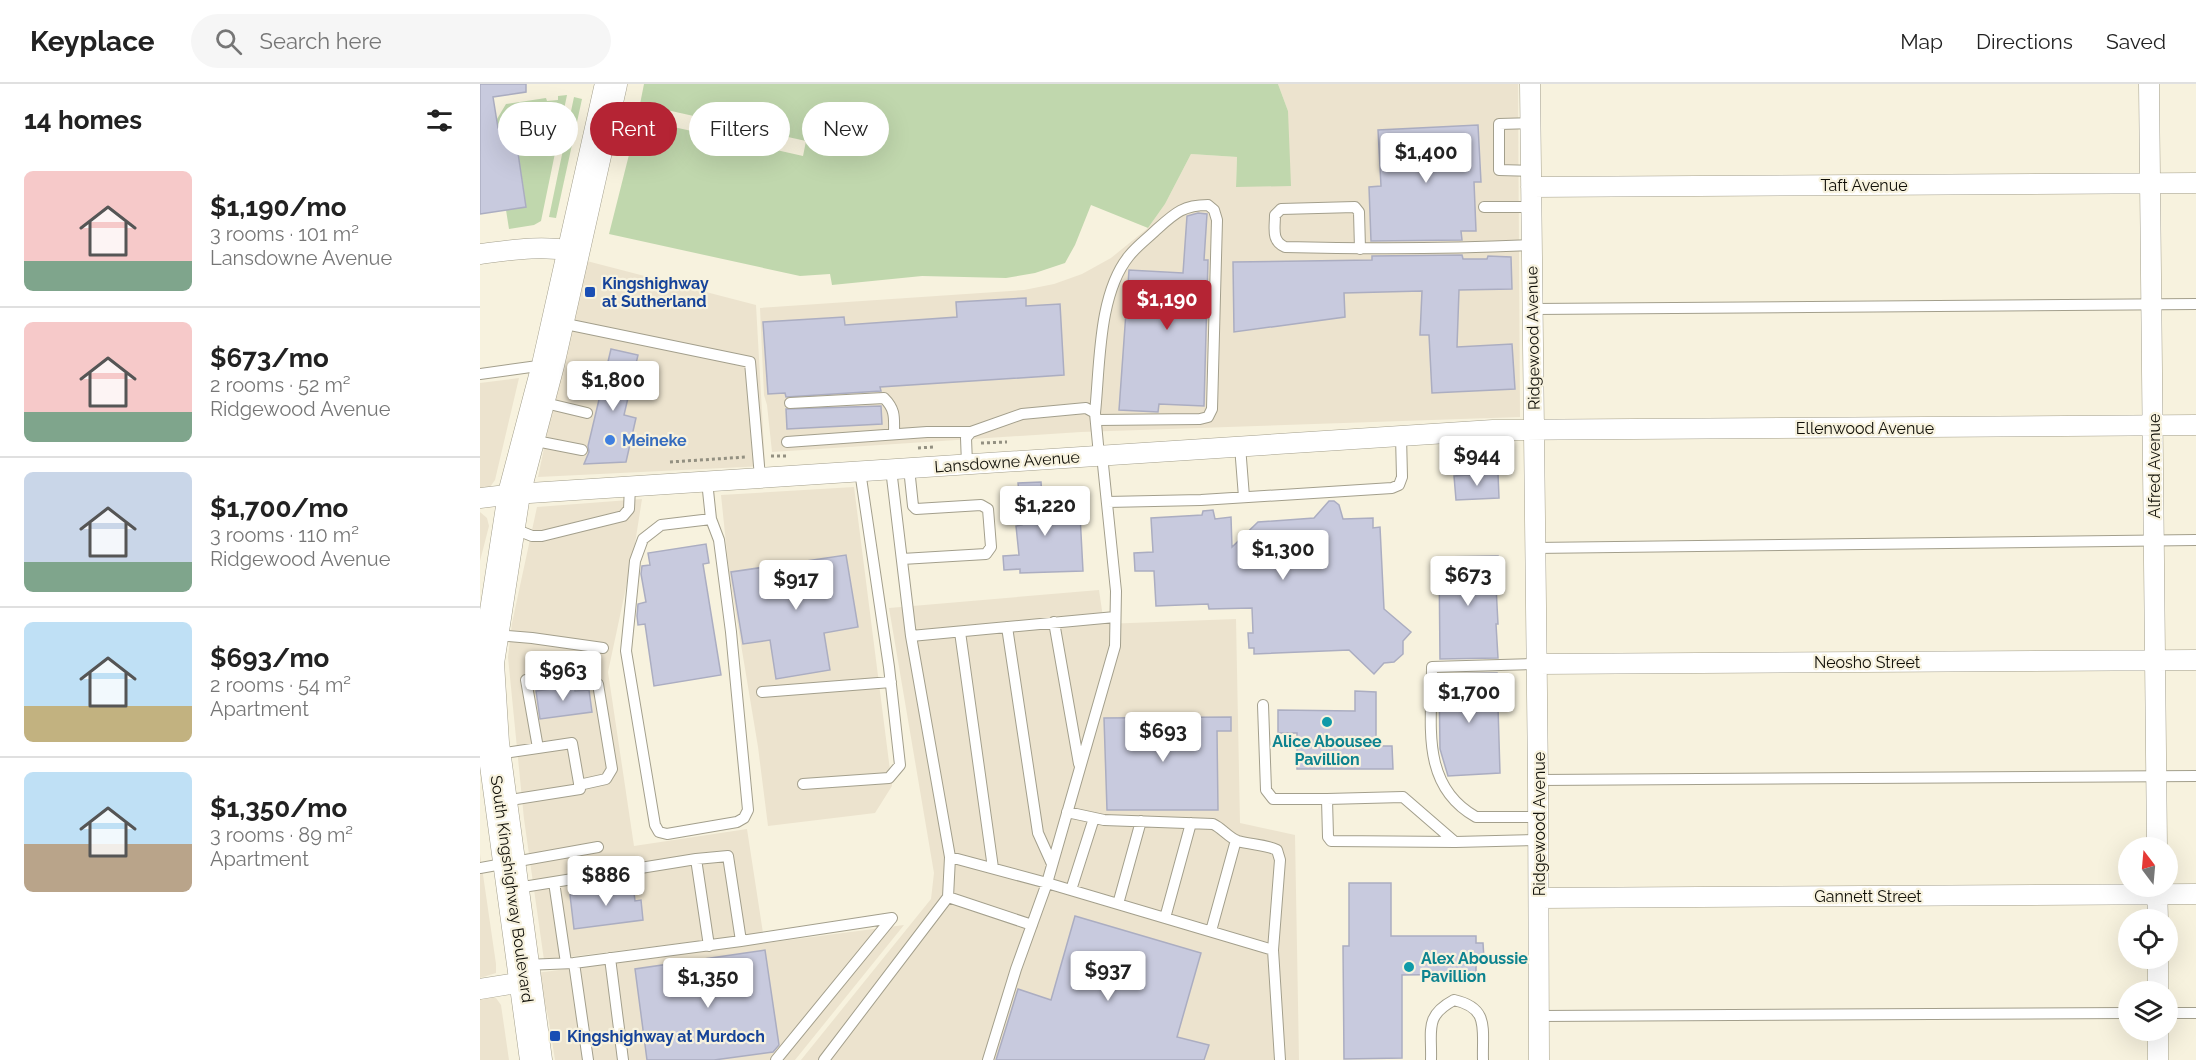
<!DOCTYPE html>
<meta charset="utf-8">
<style>
body{margin:0;font-family:Raleway,sans-serif;background:#f6f6f6;color:#222;height:100vh;display:flex;flex-direction:column;font-size:22px;white-space:nowrap}
*{box-sizing:border-box;margin:0}
p{font-size:20px;color:#767676}
.icon{flex:none;width:33px;height:33px;fill:none;stroke:currentColor;stroke-width:2;stroke-linecap:round;stroke-linejoin:round}
.map{position:relative;flex:1;overflow:hidden}
.side{display:flex;flex-direction:column;background:#fff;width:480px}
.side>*{flex:none}
.top-card{position:absolute;left:18px;top:18px;width:570px;height:54px;display:flex;gap:12px}
.needle{width:39px;rotate:344deg}
.tools{position:absolute;left:1638px;top:753px;display:grid;gap:12px}
.tools a{display:grid;place-items:center;width:60px;height:60px;border-radius:50%;background:#fff;box-shadow:0 6px 24px #0002;font-size:30px}
.price{position:absolute;translate:-50% -51px;padding:0 14px;border-radius:6px;background:#fff;color:#222;font-size:20px;line-height:39px;filter:drop-shadow(0 2px 3px #0008)}
.price::after{content:'';position:absolute;left:50%;top:36px;width:18px;height:14px;margin-left:-9px;background:inherit;clip-path:polygon(0 0,100% 0,50% 100%)}
.price.active{background:#b52434;color:#fff}
ul{padding:0;list-style:none}
li{display:flex;align-items:center;gap:18px;height:150px;padding:0 24px}
li+li{border-top:2px solid #e0e0e0}
li span{display:grid;place-items:center;flex:none;width:168px;height:120px;border-radius:9px;color:#555}
li>.icon{margin-inline-start:auto}
span .icon{width:72px;height:72px;fill:#fffc;stroke-width:1}
li b{font-size:26px}
h2{display:flex;justify-content:space-between;align-items:center;height:72px;padding:0 24px;font-size:26px}
.chip{padding:0 21px;border-radius:27px;background:#fff;box-shadow:0 6px 24px #0002;font-size:21px;line-height:54px}
.chip.active{background:#b52434;color:#fff}
header{display:flex;align-items:center;gap:36px;box-sizing:border-box;height:84px;padding:0 30px;background:#fff;border-bottom:2px solid #e0e0e0}
header strong{font-size:28px}
nav{display:flex;gap:33px;margin-inline-start:auto;font-size:21px}
.search{width:420px;height:54px;background:#f6f6f6;display:flex;align-items:center;gap:15px;box-sizing:border-box;padding:0 21px;border-radius:33px;color:#767676;font-size:22px}
main{display:flex;flex:1;min-height:0}
.map>svg:first-child{display:block}
.commercial{fill:#ece3ce}
.green{fill:#c0d7ad}
.building{fill:#c8cade;stroke:#abadc1;stroke-width:1.5}
.lines{fill:none;stroke-linecap:round;stroke-linejoin:round}
.lane-casing{stroke:#a39f8c;stroke-width:12}
.street-casing{stroke:#a39f8c;stroke-width:21}
.primary-casing{stroke:#a39f8c;stroke-width:33}
.path{stroke:#939081;stroke-width:3;stroke-dasharray:3 3;stroke-linecap:butt}
.lane{stroke:#fff;stroke-width:10}
.street{stroke:#fff;stroke-width:20}
.primary{stroke:#fff;stroke-width:32}
.transit-dot{fill:#1a4fb4;stroke:#f7f2de;stroke-width:2}
.shop-dot{fill:#3f7fe0;stroke:#f7f2de;stroke-width:2}
.culture-dot{fill:#0f9aa8;stroke:#f7f2de;stroke-width:2}
.labels{text-anchor:middle;dominant-baseline:central;stroke-width:4.5;stroke-linejoin:round;paint-order:stroke}
.street-label{font-size:16px;fill:#100f08;stroke:#f7f2de}
.transit-label{font-size:16px;font-weight:bold;fill:#164399;stroke:#f7f2de;text-anchor:start}
.shop-label{font-size:16px;font-weight:bold;fill:#366cbe;stroke:#f7f2de;text-anchor:start}
.culture-label{font-size:16px;font-weight:bold;fill:#0d838f;stroke:#f7f2de}
</style>
<header>
<strong>Keyplace</strong>
<div class="search"><svg class="icon" aria-label="search" viewBox="0 0 24 24"><circle cx="10" cy="10" r="6"/><path d="M15 15l6 6"/></svg>Search here</div>
<nav><a>Map</a><a>Directions</a><a>Saved</a></nav>
</header>
<main>
<section class="side">
<h2>14 homes<svg class="icon" aria-label="filters" viewBox="0 0 24 24"><path d="M4 7h16M4 17h16"/><circle cx="9" cy="7" r="2"/><circle cx="15" cy="17" r="2"/></svg></h2>
<ul>
<li><span style="background:linear-gradient(#f6c9c9 75%,#7fa58c 0)"><svg class="icon" aria-label="home" viewBox="0 0 24 24"><path d="M3 11l9-7 9 7M6 9v11h12V9"/></svg></span><div><b>$1,190/mo</b><p>3 rooms · 101 m²</p><p>Lansdowne Avenue</p></div></li>
<li><span style="background:linear-gradient(#f6c9c9 75%,#7fa58c 0)"><svg class="icon" aria-label="home" viewBox="0 0 24 24"><path d="M3 11l9-7 9 7M6 9v11h12V9"/></svg></span><div><b>$673/mo</b><p>2 rooms · 52 m²</p><p>Ridgewood Avenue</p></div></li>
<li><span style="background:linear-gradient(#c9d6e8 75%,#7fa58c 0)"><svg class="icon" aria-label="home" viewBox="0 0 24 24"><path d="M3 11l9-7 9 7M6 9v11h12V9"/></svg></span><div><b>$1,700/mo</b><p>3 rooms · 110 m²</p><p>Ridgewood Avenue</p></div></li>
<li><span style="background:linear-gradient(#bfe0f5 70%,#c2b280 0)"><svg class="icon" aria-label="home" viewBox="0 0 24 24"><path d="M3 11l9-7 9 7M6 9v11h12V9"/></svg></span><div><b>$693/mo</b><p>2 rooms · 54 m²</p><p>Apartment</p></div></li>
<li><span style="background:linear-gradient(#bfe0f5 60%,#b9a48a 0)"><svg class="icon" aria-label="home" viewBox="0 0 24 24"><path d="M3 11l9-7 9 7M6 9v11h12V9"/></svg></span><div><b>$1,350/mo</b><p>3 rooms · 89 m²</p><p>Apartment</p></div></li>
</ul>
</section>
<div class="map">
<svg width="1716" height="976" viewBox="0 0 1716 976">
<rect width="100%" height="100%" fill="#f7f2de"/>
<path class="commercial" d="M798,0h240l2,333 -439,15 -309,20 -5,-47 -3,-10 -4,-87 264,-18 30,-6 28,-10 29,-16 37,-30 17,-24 26,-50 46,3 -1,30 52,-76z
M103,176l173,45 9,161 -227,11z
M39,294l-24,102 -5,7 -10,2v-106z
M374,403l38,299 -17,27 -107,13 -10,-79 -29,-175 -8,-77z
M162,415l-8,51 -26,122 26,174 113,-17 16,104 -219,27 -20,-141 -16,-162 4,-34 25,-116z
M0,428l7,6 2,8 -9,35z
M619,506l5,34 132,-5 4,204 55,12 4,225h-498l130,-161 3,-26 -45,-265z
M0,770l16,110v9l-16,5z
M424,841l-109,135h-240l-7,-44 -12,-43z
M9,912l7,2 5,7 8,55h-29v-62z"/>
<path class="green" d="M164,0h634l10,27 3,75 -55,1 1,-30 -46,-3 -26,50 -17,24 -57,-23 -16,40 -10,18 -30,10 -29,5 -84,-2 -90,9 -2,-11 -30,2 -191,-42 29,-115 165,37 3,-15 -166,-37z
M87,11l-26,126 -7,4 -25,4 -3,-19 20,-3 -12,-81 -23,3 15,-25 40,-6 1,3 11,-1v-4z
M94,13l8,2 -26,119 -7,-1z"/>
<path class="building" d="M0,0h46v8l-33,5 5,31 16,-2 12,81 -46,7z
M998,41l3,57h-7l2,49h-15l1,9 -91,1 -2,-54 12,-1 -3,-56z
M718,129l9,1 -3,46h4l-4,146 -45,-2 -1,8 -39,-2 10,-140 54,3 4,-57z
M982,171l1,4h24l1,-3 23,1 1,32 -53,1 -2,57 55,-3 3,45 -83,4 -3,-58h-9l2,-44 -78,2 1,24 -111,15 -1,-70 139,-2v-4z
M546,214v8l34,-2 4,71 -184,12 1,4 -95,6 -1,-4 -17,1 -5,-72 81,-5 1,8 112,-8 -1,-15z
M131,265l27,6 -14,60 12,3 -10,44 -42,2 5,-12 -1,-6z
M401,322l1,18 -95,5 -1,-20z
M1018,389l1,25 -43,2 -2,-24z
M561,398l2,34 37,-1 3,56 -63,2v-4l-16,1 -1,-14 16,-1 -3,-29 6,-1 -4,-42z
M849,417h5l5,4 4,14 30,-1v10l7,-1 4,82 27,23 -8,9v13l-9,8 -10,1 -10,11 -25,-24 -95,4v-6h-5l-1,-15h5l-1,-25 -43,1 -1,-5 -52,2 -2,-35h-19l-1,-18 19,-1 -2,-34 51,-3 1,-4 10,-1 2,9 16,-2 1,30 26,-25 56,-4z
M226,460l3,19 -6,1 18,111 -67,11 -9,-62 -7,1 -1,-9 1,-12 8,-2 -5,-28 1,-8 8,-1 -2,-12z
M366,471l12,72 -34,6 6,37 -54,9 -6,-39 -27,4 -12,-72z
M1018,472v30h-2l2,38h-2l2,34 -58,1 -1,-102z
M1017,589l3,100 -52,3 -8,-27 -1,-75z
M94,602l1,5 14,-1 3,22 -52,7 -4,-28z
M875,607l21,1v54h16l1,23h-96v-36h-19v-23l77,1z
M751,633v14h-14l1,79h-111l-3,-92z
M869,799h42v53h85v7h7l1,16h-8v15l-74,1v83l-58,1 -1,-113h6z
M153,800l2,17 6,-1 2,20 -69,9 -4,-34 22,-2 -1,-4z
M595,832l126,37 -24,84 32,8 -5,15h-208l22,-71 33,11z
M285,866l14,95 -6,7 -59,8h-67l-12,-91z"/>
<g class="lines">
<defs>
<path id="lane" d="M1050,39l-31,1v46l32,1
M1004,123h47
M880,165l-1,-37 -4,-5 -74,2 -6,6c0,13 -4,26 10,32 82,2 164,2 247,-2
M1053,225l663,-5
M81,239l189,39 10,115
M0,290l65,-9
M61,318l46,11
M310,319l94,-5c12,12 10,20 10,36
M615,329c5,-48 3,-119 34,-157 8,-10 19,-18 27,-26 19,-17 27,-25 52,-25l6,5 3,10 -5,189 -4,8 -8,2 -104,1
M51,356l51,10
M307,358l140,-10h44
M760,362l4,51
M487,380l-1,-26 5,-6 51,-18 64,-6 9,5 4,42
M227,397l4,38 8,21 12,92 17,178 -4,8 -7,4 -70,12 -8,-2 -4,-7 -29,-174 9,-90 8,-22 18,-14 50,-6
M627,418l94,-2 191,-12 7,-3 3,-8 -1,-41
M32,444l20,8h10l81,-20 6,-7 1,-23
M1054,464l662,-8
M422,475l84,-5 5,-7 -3,-38 -7,-4 -65,4 -3,-3 -4,-38
M574,538l25,142
M527,543l31,206 14,31
M480,548l33,236
M16,551l36,3 71,10
M431,552l204,-19
M1057,580l-105,3c0,55 -13,118 44,150h63
M282,608l129,-10
M783,621l3,85 7,9h54
M58,664l-12,-68c30,-4 44,-10 72,4l14,85 -6,10 -27,6
M18,670l74,-11 8,46 -76,12
M1058,696l658,-4
M323,700l86,-6 11,-13 -11,-98 -29,-196
M587,728l37,8 109,4c9,4 16,14 25,17 13,4 26,3 39,9l3,10 -7,90
M975,758l-124,-1 -3,-4 -1,-38 76,-2 52,45 84,-2
M470,773l97,26 226,67 7,110
M216,775l32,-3 13,85
M0,784l118,-21
M74,798l12,81
M37,804l179,-29 13,87
M591,806l23,-72
M468,813l84,28
M638,820l23,-83
M685,834l26,-95
M731,847l25,-91
M130,874l13,102
M94,879l14,97
M45,881l49,-2 167,-22 151,-23 -116,142
M1688,929h28
M1059,932l589,-3
M344,976l124,-163 2,-40 -39,-221 -20,-167
M508,976l28,-91 31,-86 68,-237 1,-55 -14,-136
M951,976c1,-30 -7,-44 23,-60 36,8 28,29 29,60"/>
<path id="street" d="M1050,0l8,696 1,280
M1669,0l8,764
M1051,103l665,-4
M0,170c32,-4 61,-9 93,-3
M0,414l34,-4 979,-64 703,-5
M1057,580l659,-4
M1677,802l1,34
M1059,814l657,-4
M1678,874v34
M0,905l44,-7
M1678,946v30"/>
<path id="primary" d="M56,976l-43,-317 -5,-80 26,-169 34,-129 63,-281"/>
</defs>
<use href="#lane" class="lane-casing"/>
<use href="#street" class="street-casing"/>
<use href="#primary" class="primary-casing"/>
<path class="path" d="M501,359l26,-1
M438,364l15,-1
M291,372h15
M190,378l76,-5"/>
<use href="#lane" class="lane"/>
<use href="#street" class="street"/>
<use href="#primary" class="primary"/>
</g>
<g class="transit-dot">
<rect x="104" y="202" width="12" height="12" rx="3"/>
<rect x="69" y="946" width="12" height="12" rx="3"/>
</g>
<circle class="shop-dot" cx="130" cy="356" r="6"/>
<g class="culture-dot">
<circle cx="847" cy="638" r="6"/>
<circle cx="929" cy="883" r="6"/>
</g>
<g class="labels">
<g class="street-label">
<text x="1384" y="101">Taft Avenue</text>
<text transform="translate(1053 254) rotate(-91)">Ridgewood Avenue</text>
<text x="1385" y="344">Ellenwood Avenue</text>
<text transform="translate(527 378) rotate(-4)">Lansdowne Avenue</text>
<text transform="translate(1674 382) rotate(-90)">Alfred Avenue</text>
<text x="1387" y="578">Neosho Street</text>
<text transform="translate(1059 740) rotate(-90)">Ridgewood Avenue</text>
<text transform="translate(32 805) rotate(82)">South Kingshighway Boulevard</text>
<text x="1388" y="812">Gannett Street</text>
</g>
<g class="transit-label">
<text x="122" y="199">Kingshighway<tspan x="122" dy="18">at Sutherland</tspan></text>
<text x="87" y="952">Kingshighway at Murdoch</text>
</g>
<g class="shop-label">
<text x="142" y="356">Meineke</text>
</g>
<g class="culture-label">
<text x="847" y="657">Alice Abousee<tspan x="847" dy="18">Pavillion</tspan></text>
<text x="941" y="874" text-anchor="start">Alex Aboussie<tspan x="941" dy="18">Pavillion</tspan></text>
</g>
</g>
</svg>
<div class="tools">
<a><svg class="needle" viewBox="-14 -14 28 28"><path d="M0-13l5 13h-10z" fill="#e53935"/><path d="M0 13l5-13h-10z" fill="#767676"/></svg></a>
<a><svg class="icon" aria-label="locate" viewBox="0 0 24 24"><circle cx="12" cy="12" r="6"/><path d="M12 2v4M12 18v4M2 12h4M18 12h4"/></svg></a>
<a><svg class="icon" aria-label="layers" viewBox="0 0 24 24"><path d="M12 4l9 5-9 5-9-5zM3 14l9 5 9-5"/></svg></a>
</div>
<b class="price" style="left:946px;top:100px">$1,400</b>
<b class="price active" style="left:687px;top:247px">$1,190</b>
<b class="price" style="left:133px;top:328px">$1,800</b>
<b class="price" style="left:997px;top:403px">$944</b>
<b class="price" style="left:565px;top:453px">$1,220</b>
<b class="price" style="left:803px;top:497px">$1,300</b>
<b class="price" style="left:988px;top:523px">$673</b>
<b class="price" style="left:316px;top:527px">$917</b>
<b class="price" style="left:83px;top:618px">$963</b>
<b class="price" style="left:989px;top:640px">$1,700</b>
<b class="price" style="left:683px;top:679px">$693</b>
<b class="price" style="left:126px;top:823px">$886</b>
<b class="price" style="left:628px;top:918px">$937</b>
<b class="price" style="left:228px;top:925px">$1,350</b>
<div class="top-card">
<a class="chip">Buy</a>
<a class="chip active">Rent</a>
<a class="chip">Filters</a>
<a class="chip">New</a>
</div>
</div>
</main>
